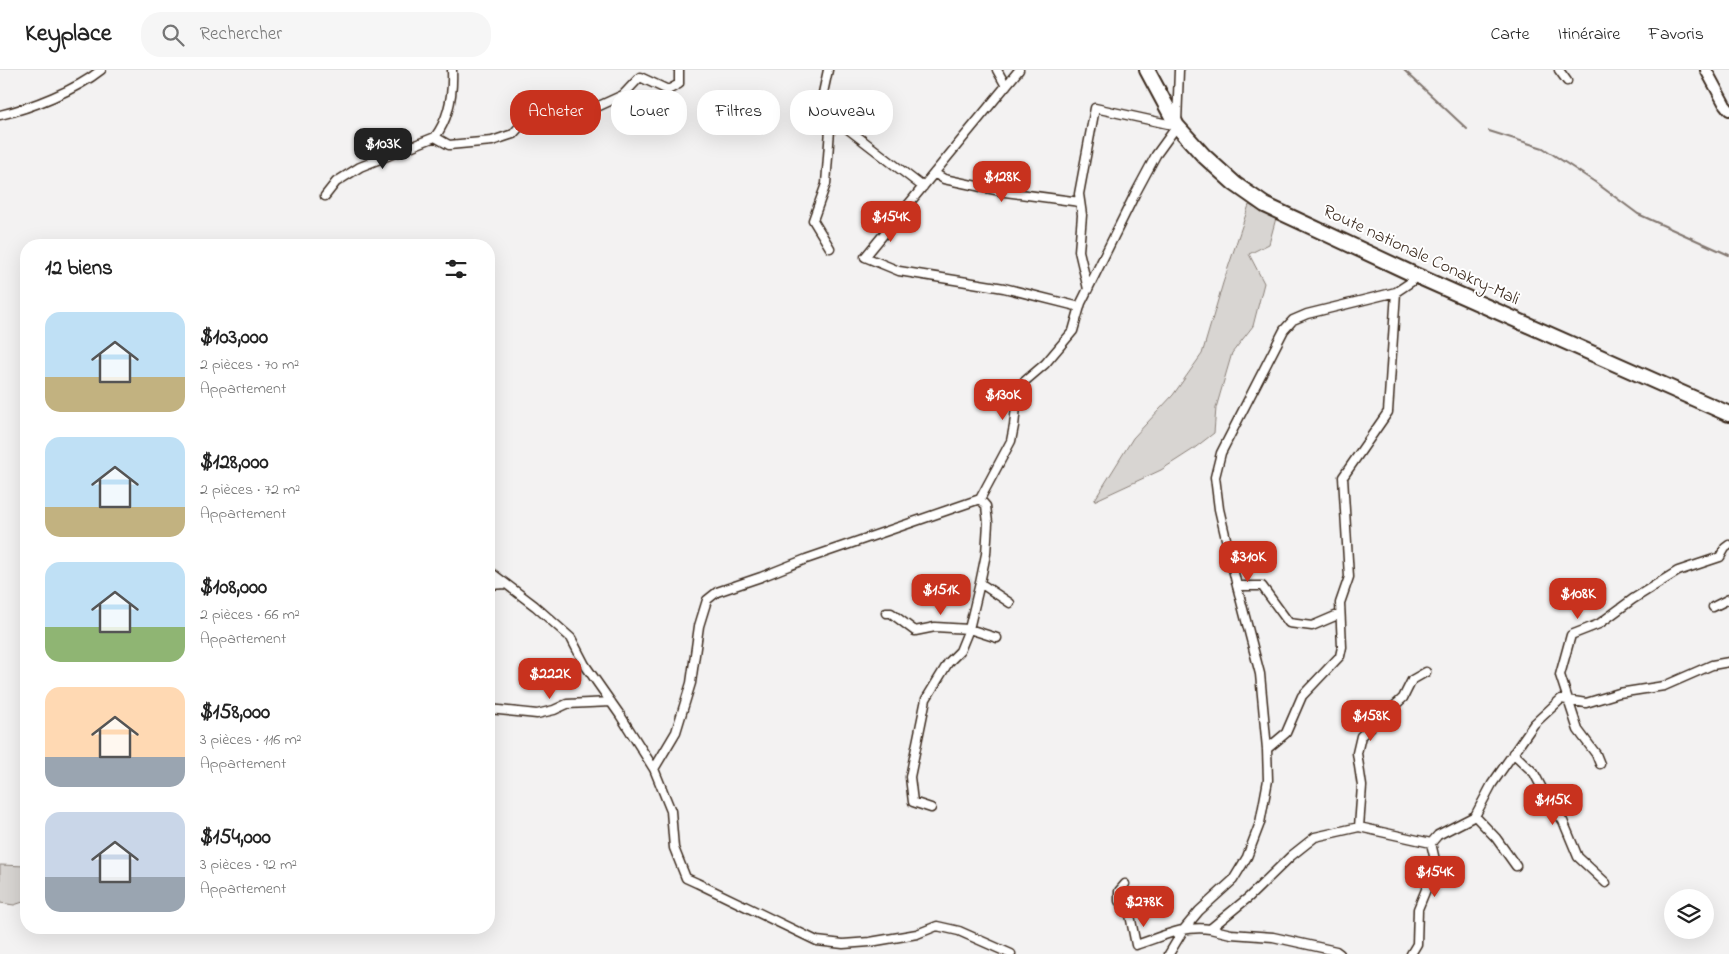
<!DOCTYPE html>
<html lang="fr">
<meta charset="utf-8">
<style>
body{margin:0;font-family:"Indie Flower",sans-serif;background:#f6f6f6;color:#222;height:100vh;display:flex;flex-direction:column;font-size:19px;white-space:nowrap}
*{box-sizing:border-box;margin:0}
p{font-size:16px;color:#767676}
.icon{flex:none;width:28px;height:28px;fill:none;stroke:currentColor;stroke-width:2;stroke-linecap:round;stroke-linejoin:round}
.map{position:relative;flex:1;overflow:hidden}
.details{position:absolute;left:20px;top:169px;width:475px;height:695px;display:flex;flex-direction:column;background:#fff;border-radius:20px;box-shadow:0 5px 20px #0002}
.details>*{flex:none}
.banner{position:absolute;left:510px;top:20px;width:475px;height:45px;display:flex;gap:10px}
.buttons{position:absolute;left:1664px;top:819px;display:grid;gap:10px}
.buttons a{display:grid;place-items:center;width:50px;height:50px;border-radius:50%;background:#fff;box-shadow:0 5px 20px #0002;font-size:25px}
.price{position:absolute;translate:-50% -42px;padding:0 11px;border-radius:10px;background:#c8321e;color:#fff;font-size:16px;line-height:32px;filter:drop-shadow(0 1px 2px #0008)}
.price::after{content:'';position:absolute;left:50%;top:30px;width:15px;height:11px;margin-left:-8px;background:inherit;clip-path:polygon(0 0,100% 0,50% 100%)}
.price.active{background:#222;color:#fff}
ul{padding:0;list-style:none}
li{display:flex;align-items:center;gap:15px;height:125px;padding:0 25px}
li span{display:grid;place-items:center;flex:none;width:140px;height:100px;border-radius:15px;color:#555}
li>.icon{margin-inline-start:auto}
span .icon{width:60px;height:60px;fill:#fffc;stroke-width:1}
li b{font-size:21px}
h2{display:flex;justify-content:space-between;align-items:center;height:60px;padding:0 25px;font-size:21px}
.chip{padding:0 18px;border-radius:20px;background:#fff;box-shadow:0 5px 20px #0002;font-size:18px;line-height:45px}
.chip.active{background:#c8321e;color:#fff}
header{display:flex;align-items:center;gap:30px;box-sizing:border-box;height:70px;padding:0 25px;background:#fff;border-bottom:1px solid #e0e0e0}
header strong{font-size:24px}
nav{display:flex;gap:28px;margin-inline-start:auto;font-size:18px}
.search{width:350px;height:45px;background:#f6f6f6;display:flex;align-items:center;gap:12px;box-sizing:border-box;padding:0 18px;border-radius:20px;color:#767676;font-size:19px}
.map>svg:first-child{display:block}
.green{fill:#d8d5d2;stroke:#8a8078}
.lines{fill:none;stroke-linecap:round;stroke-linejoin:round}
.stream{stroke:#827770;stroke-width:2}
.minor-casing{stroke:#3b2a1e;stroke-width:11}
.tertiary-casing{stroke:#3b2a1e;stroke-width:14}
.trunk-casing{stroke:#3b2a1e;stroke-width:18}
.minor{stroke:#fff;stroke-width:8}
.tertiary{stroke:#fff;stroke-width:10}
.trunk{stroke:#fff;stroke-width:14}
.labels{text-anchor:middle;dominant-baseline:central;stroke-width:4;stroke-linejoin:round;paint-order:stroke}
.street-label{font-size:18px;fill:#3b2a1e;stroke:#fff}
</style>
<header>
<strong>Keyplace</strong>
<div class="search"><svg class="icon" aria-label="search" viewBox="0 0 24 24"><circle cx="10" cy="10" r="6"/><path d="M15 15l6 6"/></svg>Rechercher</div>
<nav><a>Carte</a><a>Itinéraire</a><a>Favoris</a></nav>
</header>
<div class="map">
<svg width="1729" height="884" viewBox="0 0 1729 884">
<rect width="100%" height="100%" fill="#f3f2f2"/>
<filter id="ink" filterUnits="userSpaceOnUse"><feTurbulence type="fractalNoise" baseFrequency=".02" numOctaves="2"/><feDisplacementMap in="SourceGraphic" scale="10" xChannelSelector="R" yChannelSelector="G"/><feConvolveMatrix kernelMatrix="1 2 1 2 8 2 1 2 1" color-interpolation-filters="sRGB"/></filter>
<g filter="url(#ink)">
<path class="green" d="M1249,135l27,13 -7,26 -20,10 15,29 -11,43 -21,27 -16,55 -2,25 -22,17 -31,20 -67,31 39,-63 40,-43 29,-41 21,-71z
M0,795l26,1v35l-12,4 -14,-2z"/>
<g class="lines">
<path class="stream" d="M1404,0l63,59
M1489,61l54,17 52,34 43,32 91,41"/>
<defs>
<path id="minor" d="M828,0l-5,23 8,23 -5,68 -13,36 17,28
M997,0l9,16
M1019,0l-154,187 34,14 105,17 76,19
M1559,0l8,11
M0,45c31,-7 76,-25 101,-45
M831,46l92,71
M1177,53l2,-53
M435,67l14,8 43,-4 21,-7 17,-19 58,-9h11l24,-11 17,-18 28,13 11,-6v-14
M934,103l10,6 61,13 75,10
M325,126l11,-14 24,-15 75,-30c15,-20 18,-43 17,-67
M489,501l46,35 36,32 14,27 35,50 34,54 22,-37 15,-49 8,-57 8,-26 10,-8 44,-15 45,-18 174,-60 31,-58 3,-15 4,-39 27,-23 28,-33 8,-28 53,-107 22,-41 21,-29 -82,-18 -16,86 3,21 -3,36 9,38
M980,513l30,20
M489,515l17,-1
M1237,516h25l27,37 23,3 28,-12
M1713,537l16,-8
M886,543h5l24,18 20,-4 34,2 28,9
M489,639l48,5 17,-4 13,-6 44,-2
M1267,679l19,-16 16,-37 38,-40 2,-9 -2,-44 9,-26 -6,-100 45,-65 8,-120
M1513,683l21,20 14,27 15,21 15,36 28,26
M1600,694l-4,-10 -18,-24 -18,-55 11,-40 28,-11 34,-25 45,-28 42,-14 5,-9 4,-3
M654,699l17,42 3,37 12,30 11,5 120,58 26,3 27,-2 47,-8 20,-8 22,5 52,23
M931,738l-18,-6 -3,-25 16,-78 22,-36 12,-12 9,-22 11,-46 6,-29 2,-31 -2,-17 -6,-7
M1475,746l21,22 20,28
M1359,757l3,-41 -5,-33 4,-17 42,-38 9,-18 14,-8
M1125,814l-6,7v10l11,14 6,30c25,-8 48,-20 74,-16l39,-32 42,-41 24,-19 44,-10 72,16 7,-8 37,-19 17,-32 42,-60 27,-25 25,4 33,-10 45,-7 48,-21 17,-3
M1210,859l21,5 42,3 63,14 4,3
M1169,884l15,-25 15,-18 34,-31 14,-23 13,-34 8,-43 -1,-31 -7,-75 -23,-88 -18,-77 -4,-32 6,-24 63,-123 9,-10 14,-6 89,-22 15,-10 4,-7
M1411,884l6,-10 1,-35 9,-22 12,-10 -8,-34"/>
<path id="tertiary" d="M1706,0l19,35 4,5"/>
<path id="trunk" d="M1147,0l30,56 27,30 31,28 30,21 150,70 314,139"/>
</defs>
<use href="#minor" class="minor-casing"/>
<use href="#tertiary" class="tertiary-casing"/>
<use href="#trunk" class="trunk-casing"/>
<use href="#minor" class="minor"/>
<use href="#tertiary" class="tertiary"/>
<use href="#trunk" class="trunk"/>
</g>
</g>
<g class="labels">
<g class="street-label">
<text transform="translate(1421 186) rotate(25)">Route nationale Conakry-Mali</text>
</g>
</g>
</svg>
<div class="buttons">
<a><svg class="icon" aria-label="layers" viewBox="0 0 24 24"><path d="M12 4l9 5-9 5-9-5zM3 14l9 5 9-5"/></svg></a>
</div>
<b class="price active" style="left:383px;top:100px">$103K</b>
<b class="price" style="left:1002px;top:133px">$128K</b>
<b class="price" style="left:891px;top:173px">$154K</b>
<b class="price" style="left:1003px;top:351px">$130K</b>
<b class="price" style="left:1248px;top:513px">$310K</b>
<b class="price" style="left:941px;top:546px">$151K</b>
<b class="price" style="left:1578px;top:550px">$108K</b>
<b class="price" style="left:550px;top:630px">$222K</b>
<b class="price" style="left:1371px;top:672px">$158K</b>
<b class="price" style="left:1553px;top:756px">$115K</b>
<b class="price" style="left:1435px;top:828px">$154K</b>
<b class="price" style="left:1144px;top:858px">$278K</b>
<div class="banner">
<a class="chip active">Acheter</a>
<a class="chip">Louer</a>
<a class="chip">Filtres</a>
<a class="chip">Nouveau</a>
</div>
<section class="details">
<h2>12 biens<svg class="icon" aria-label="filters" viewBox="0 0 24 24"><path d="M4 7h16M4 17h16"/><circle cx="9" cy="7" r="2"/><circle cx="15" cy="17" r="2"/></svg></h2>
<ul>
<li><span style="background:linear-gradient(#bfe0f5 65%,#c2b280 0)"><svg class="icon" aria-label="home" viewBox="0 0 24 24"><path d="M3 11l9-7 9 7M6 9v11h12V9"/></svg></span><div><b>$103,000</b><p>2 pièces · 70 m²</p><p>Appartement</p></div></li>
<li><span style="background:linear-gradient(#bfe0f5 70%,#c2b280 0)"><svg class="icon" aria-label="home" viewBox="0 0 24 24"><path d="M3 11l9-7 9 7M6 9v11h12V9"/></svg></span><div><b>$128,000</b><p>2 pièces · 72 m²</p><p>Appartement</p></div></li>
<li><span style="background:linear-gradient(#bfe0f5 65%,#8fb573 0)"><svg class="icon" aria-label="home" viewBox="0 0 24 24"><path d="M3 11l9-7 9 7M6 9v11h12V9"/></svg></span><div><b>$108,000</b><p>2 pièces · 66 m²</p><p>Appartement</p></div></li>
<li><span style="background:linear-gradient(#ffd9b3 70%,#9aa5b1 0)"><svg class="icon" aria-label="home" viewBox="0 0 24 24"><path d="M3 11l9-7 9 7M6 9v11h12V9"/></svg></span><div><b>$158,000</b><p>3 pièces · 116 m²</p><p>Appartement</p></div></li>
<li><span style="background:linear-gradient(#c9d6e8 65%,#9aa5b1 0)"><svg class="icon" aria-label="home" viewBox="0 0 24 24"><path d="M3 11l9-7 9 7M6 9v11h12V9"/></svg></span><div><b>$154,000</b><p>3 pièces · 92 m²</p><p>Appartement</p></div></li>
</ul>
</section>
</div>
